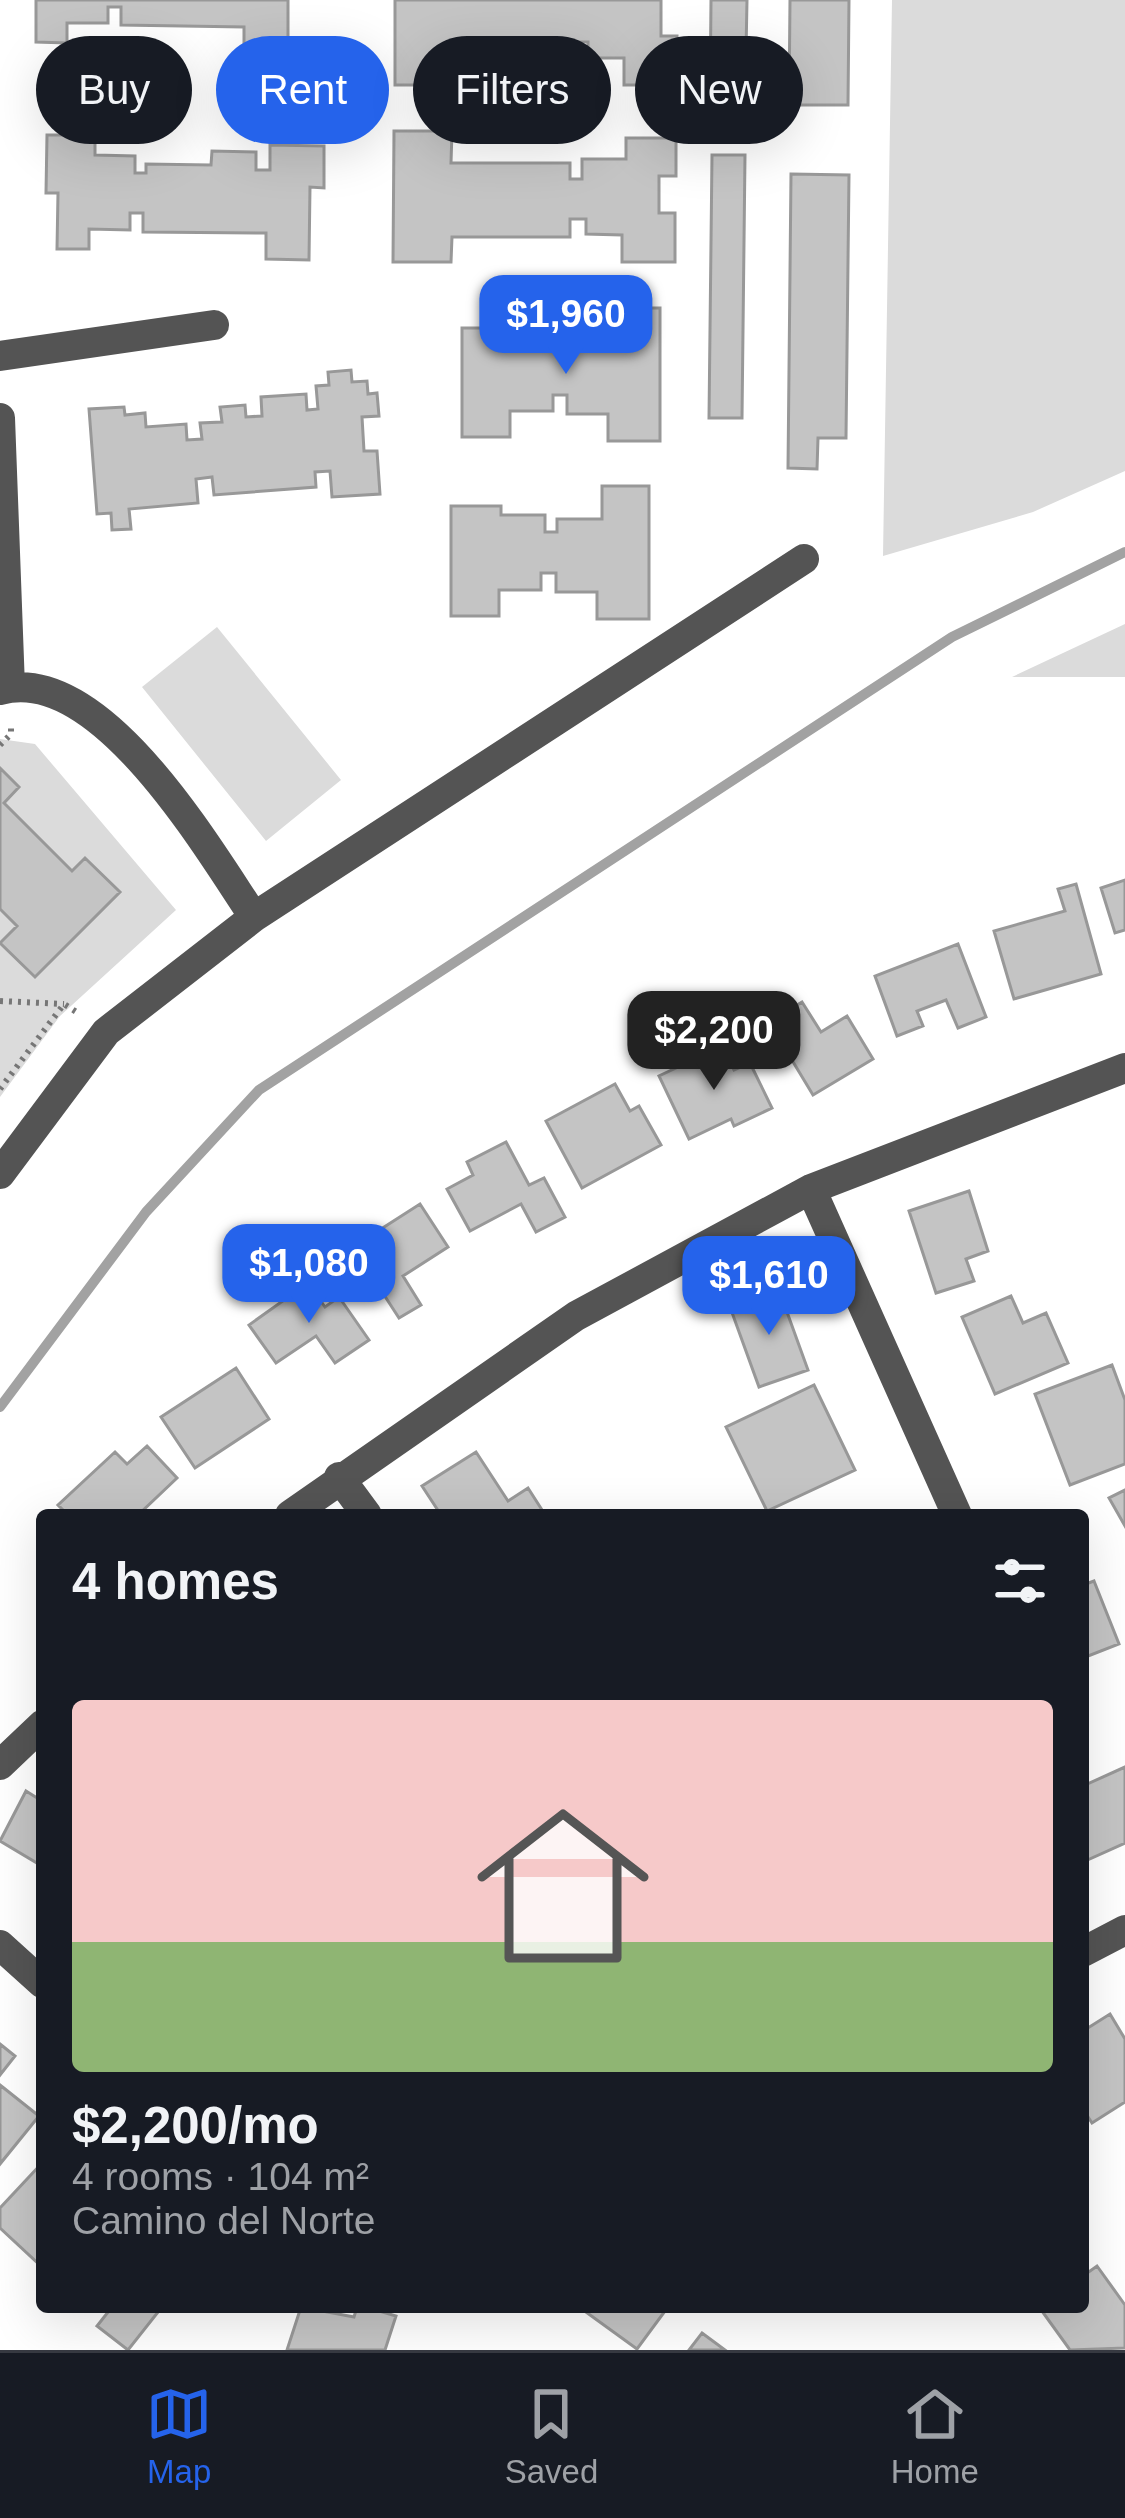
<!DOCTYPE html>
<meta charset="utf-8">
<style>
body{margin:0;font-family:Arial,sans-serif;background:#20242c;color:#f1f3f6;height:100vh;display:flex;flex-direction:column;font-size:45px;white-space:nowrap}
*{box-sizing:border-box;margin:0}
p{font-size:39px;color:#9ea1a6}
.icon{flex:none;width:66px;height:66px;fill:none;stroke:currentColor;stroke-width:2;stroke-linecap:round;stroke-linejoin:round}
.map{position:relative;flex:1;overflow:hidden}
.drawer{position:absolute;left:36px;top:1509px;width:1053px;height:804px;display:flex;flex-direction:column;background:#171b24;border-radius:12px;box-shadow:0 12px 48px #0002}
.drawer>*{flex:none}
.top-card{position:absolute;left:36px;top:36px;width:1053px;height:108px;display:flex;gap:24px}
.price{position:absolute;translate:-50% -102px;padding:0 27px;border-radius:24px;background:#2563eb;color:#fff;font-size:39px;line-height:78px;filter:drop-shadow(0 3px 6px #0008)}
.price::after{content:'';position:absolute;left:50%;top:72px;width:36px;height:27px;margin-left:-18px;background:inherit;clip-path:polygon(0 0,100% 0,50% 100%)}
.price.current{background:#222;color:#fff}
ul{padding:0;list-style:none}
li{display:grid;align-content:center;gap:24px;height:636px;padding:0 36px}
li span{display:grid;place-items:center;height:372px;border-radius:12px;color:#555}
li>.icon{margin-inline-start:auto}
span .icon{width:216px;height:216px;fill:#fffc;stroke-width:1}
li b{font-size:51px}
h2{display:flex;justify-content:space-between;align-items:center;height:144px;padding:0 36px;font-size:51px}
.pill{padding:0 42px;border-radius:54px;background:#171b24;box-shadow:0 12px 48px #0002;font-size:42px;line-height:108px}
.pill.current{background:#2563eb;color:#fff}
.tab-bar{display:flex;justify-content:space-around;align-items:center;height:168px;border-top:3px solid #363941;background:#171b24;font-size:33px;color:#9ea1a6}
.tab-bar a{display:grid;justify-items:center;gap:6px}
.tab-bar .current{color:#2563eb}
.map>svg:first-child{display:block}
.green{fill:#dbdbdb}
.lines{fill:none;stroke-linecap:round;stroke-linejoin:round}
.stream{stroke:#a2a2a2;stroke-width:10}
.building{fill:#c4c4c4;stroke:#989898;stroke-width:3}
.path{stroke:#767676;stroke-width:6;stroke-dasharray:3 6;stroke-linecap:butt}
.minor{stroke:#545454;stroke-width:30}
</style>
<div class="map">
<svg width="1125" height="2350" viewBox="0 0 1125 2350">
<rect width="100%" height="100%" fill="#fff"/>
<path class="green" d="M892,0h233v471l-92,41 -150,44z
M1125,624v53h-113z
M217,627l124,153 -75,61 -124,-154z
M0,739l35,5 141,166 -116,106 -60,81z"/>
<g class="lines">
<path class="stream" d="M0,1407l146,-195 113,-122 693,-453 173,-85"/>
</g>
<path class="building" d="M36,0h252v53h-44v-26l-123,-2v-18h-13v16h-41v20l-31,-1z
M395,0h266v36h16v49h-53v-27h-36v-16h-16v19l-118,-1 -1,25h-58z
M711,0h36l-2,104h-35z
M790,0h59l-1,105h-59z
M394,131h58l-1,32h119v16h12v-20h44v-21h50v38h-17v37h16v49h-53v-27l-36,-1v-15h-16v18h-118l-1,25h-58z
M47,135h48v20l40,1v17h11v-9l65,1 1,-14 44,1v18h14v-25l54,1v42l-14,-1 -1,73 -43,-1v-26l-123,-1v-19h-13v17l-41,-1v20h-32l1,-56h-12z
M712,155h33l-3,263h-33z
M791,174l58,1 -3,263h-28l-1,31 -29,-1z
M613,308h47v133h-52v-27h-41v-19h-14v16h-43v26h-48v-109h50v8h44v17h12v-12h45z
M351,370l1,12 15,-1 1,13 9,-1 2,23 -17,1 2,34h13l3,43 -48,3 -2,-26 -15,1 1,15 -102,8 -2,-18 -16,2 2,24 -69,6 2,20 -19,1 -1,-17 -14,1 -8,-105 35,-2 1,8 20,-2 1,14 40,-3 1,16 15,-1 -2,-16 22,-1 -2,-15 25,-2 1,12 16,-1 -1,-19 45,-3 1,16 11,-1 -2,-23 13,-1 -1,-13z
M602,486h47v133h-52v-27h-41v-19h-15v17h-42v26h-48v-110h50v9h44v17h12v-13h45z
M0,768l19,19 -15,16 68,68 13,-13 35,34 -85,85 -35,-34 17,-17 -17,-17z
M1125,880v50l-10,3 -14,-45z
M1076,884l25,90 -87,25 -20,-68 71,-20 -7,-22z
M958,944l28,73 -28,11 -12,-28 -29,11 6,15 -26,10 -22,-60z
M802,1002l19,30 26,-16 26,43 -60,36 -44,-73z
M723,1046l11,24 16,-7 22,45 -38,18 -3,-7 -42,20 -30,-63z
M615,1084l15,27 9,-5 22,39 -79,43 -36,-67z
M506,1142l23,43 15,-7 21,39 -29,15 -15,-28 -51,27 -23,-42 26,-14 -6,-13z
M969,1191l19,60 -22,8 8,22 -38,12 -27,-82z
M420,1204l28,43 -45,29 18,29 -22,13 -46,-71z
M308,1283l17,24 14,-10 30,43 -34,23 -19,-27 -40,27 -27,-38z
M779,1290l29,80 -49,17 -29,-80z
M1011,1296l12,27 23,-10 22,50 -73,31 -33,-77z
M1112,1365l13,35v64l-55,21 -35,-91z
M236,1368l33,51 -74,49 -34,-51z
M814,1385l41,85 -88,41 -41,-84z
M147,1446l30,32 -39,37h-70l-10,-10 57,-53 12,12z
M476,1452l32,49 20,-13 16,25 -103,2 -19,-29z
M1125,1490v36l-16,-28z
M1094,1581l25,63 -36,14v-73z
M1125,1767v76l-42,19v-76z
M26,1791l16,10v65l-42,-25z
M1110,2014l15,25v63l-33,21 -9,-14v-78z
M0,2044l15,12 -15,19z
M0,2085l39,31 -39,48z
M42,2163v104l-42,-39v-20z
M1097,2266l28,39v43l-55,2 -31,-43h44v-31z
M112,2307h50l-34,43 -31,-24z
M301,2307l53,10 3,-10h9l30,9 -11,34h-98z
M579,2307h89l-31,42z
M702,2333l23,17h-36z"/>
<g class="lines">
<path class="path" d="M0,745l11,-11v-11
M0,1001l64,3
M0,1089l64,-85 14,9"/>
<path class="minor" d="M0,356l214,-31
M0,418l10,269
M0,690c100,-28 208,159 254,227
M0,1174l106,-142 148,-115 550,-358
M811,1189l146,326
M339,1477l28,38
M290,1515l286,-199 235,-127 314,-121
M0,1765l42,-40
M0,1945l42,38
M1083,1952l42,-22"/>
</g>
</svg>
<b class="price" style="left:566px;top:377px">$1,960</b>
<b class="price current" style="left:714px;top:1093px">$2,200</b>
<b class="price" style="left:309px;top:1326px">$1,080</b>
<b class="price" style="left:769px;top:1338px">$1,610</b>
<div class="top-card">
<a class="pill">Buy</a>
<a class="pill current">Rent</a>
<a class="pill">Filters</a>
<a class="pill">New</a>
</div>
<section class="drawer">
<h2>4 homes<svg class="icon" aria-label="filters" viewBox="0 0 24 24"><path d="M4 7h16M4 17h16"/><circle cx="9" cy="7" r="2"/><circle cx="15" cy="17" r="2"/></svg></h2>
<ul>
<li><span style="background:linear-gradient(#f6c9c9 65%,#8fb573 0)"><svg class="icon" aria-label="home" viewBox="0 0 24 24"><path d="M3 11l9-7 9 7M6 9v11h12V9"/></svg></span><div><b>$2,200/mo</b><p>4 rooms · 104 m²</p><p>Camino del Norte</p></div></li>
</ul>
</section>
</div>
<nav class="tab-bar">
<a class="current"><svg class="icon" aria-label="map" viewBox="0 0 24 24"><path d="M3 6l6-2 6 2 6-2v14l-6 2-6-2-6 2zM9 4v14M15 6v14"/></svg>Map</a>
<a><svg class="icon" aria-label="saved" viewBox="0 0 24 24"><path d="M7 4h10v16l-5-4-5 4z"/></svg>Saved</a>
<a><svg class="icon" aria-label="home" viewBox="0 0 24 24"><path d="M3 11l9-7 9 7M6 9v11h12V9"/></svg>Home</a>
</nav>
